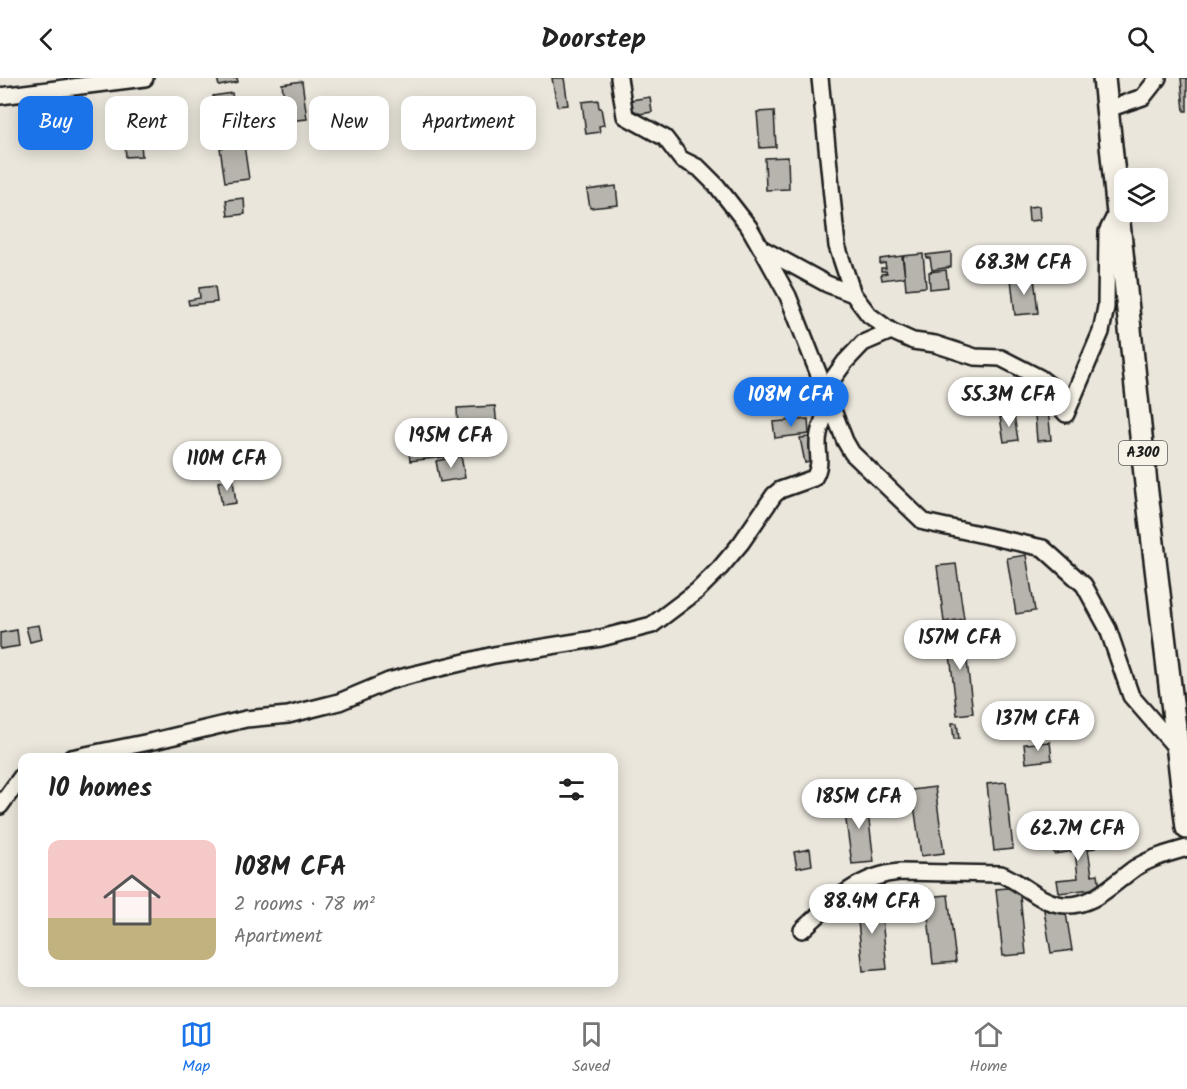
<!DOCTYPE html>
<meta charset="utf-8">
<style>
body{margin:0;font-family:Kalam,sans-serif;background:#f2f2f2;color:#222;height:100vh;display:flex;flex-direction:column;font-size:22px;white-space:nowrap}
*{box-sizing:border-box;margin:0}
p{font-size:20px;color:#767676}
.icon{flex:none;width:33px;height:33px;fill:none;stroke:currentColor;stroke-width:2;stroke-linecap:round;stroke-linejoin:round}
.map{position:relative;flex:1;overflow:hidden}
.panel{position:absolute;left:18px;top:675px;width:600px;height:234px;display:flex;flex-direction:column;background:#fff;border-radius:12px;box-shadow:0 3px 15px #0003}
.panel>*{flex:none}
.banner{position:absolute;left:18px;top:18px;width:600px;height:54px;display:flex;gap:12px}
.tools{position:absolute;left:1114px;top:90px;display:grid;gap:12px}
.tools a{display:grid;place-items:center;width:54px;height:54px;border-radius:12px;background:#fff;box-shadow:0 3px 15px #0003;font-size:30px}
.price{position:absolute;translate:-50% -51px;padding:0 14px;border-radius:21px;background:#fff;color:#222;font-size:20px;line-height:39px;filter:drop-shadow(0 2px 3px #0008)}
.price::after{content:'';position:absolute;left:50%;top:36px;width:18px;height:14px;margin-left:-9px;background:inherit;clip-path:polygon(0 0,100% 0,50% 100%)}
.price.on{background:#1a73e8;color:#fff}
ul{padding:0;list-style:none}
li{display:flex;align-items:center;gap:18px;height:150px;padding:0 30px}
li+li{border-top:2px solid #e0e0e0}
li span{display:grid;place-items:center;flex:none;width:168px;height:120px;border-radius:12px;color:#555}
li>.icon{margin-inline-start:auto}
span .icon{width:72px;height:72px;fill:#fffc;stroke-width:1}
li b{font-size:26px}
h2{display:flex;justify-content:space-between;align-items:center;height:72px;padding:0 30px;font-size:26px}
.chip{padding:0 21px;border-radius:12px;background:#fff;box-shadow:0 3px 15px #0003;font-size:21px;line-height:54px}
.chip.on{background:#1a73e8;color:#fff}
header{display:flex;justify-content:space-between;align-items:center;height:78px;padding:0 30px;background:#fff;font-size:27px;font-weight:600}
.menu{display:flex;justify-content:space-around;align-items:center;height:84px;border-top:2px solid #e0e0e0;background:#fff;font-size:16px;color:#767676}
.menu a{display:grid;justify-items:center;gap:3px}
.menu .on{color:#1a73e8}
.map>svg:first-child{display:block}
.building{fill:#b6b4ac;stroke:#1c1c1c;stroke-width:1.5}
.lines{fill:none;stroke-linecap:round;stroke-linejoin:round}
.minor-casing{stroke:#1c1c1c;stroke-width:20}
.highway-casing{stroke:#1c1c1c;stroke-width:26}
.minor{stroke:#f7f3e8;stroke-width:15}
.highway{stroke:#f7f3e8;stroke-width:21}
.labels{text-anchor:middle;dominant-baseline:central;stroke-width:5;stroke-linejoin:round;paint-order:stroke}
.shield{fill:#f7f3e8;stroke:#5e5c59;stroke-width:1.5}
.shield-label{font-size:15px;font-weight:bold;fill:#1c1c1c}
</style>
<header><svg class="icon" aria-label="back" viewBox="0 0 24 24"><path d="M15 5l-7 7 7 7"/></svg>Doorstep<svg class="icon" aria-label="search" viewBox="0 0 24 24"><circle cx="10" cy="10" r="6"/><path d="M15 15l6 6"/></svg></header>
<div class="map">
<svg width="1187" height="927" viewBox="0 0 1187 927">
<rect width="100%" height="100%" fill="#eae6dc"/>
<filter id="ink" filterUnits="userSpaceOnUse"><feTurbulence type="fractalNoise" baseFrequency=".0167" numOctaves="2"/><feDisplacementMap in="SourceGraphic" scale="12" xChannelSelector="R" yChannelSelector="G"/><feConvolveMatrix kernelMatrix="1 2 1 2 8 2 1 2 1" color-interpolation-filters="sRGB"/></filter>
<g filter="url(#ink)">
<path class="building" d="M217,0h20l1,4 -19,4z
M552,0h12l4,27 -11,1z
M1181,0h6v33h-3z
M302,3l5,38 -20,2 -5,-37z
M232,15l2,17 -19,3 -2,-17z
M650,19l2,15 -19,3 -2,-15z
M598,22l1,8h2l3,17 -5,1 1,6 -14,2 -4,-32z
M138,29l4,49 -16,1 -4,-48z
M774,33l2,36 -16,1 -3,-36z
M244,67l5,34 -24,3 -5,-34z
M788,79l1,32 -23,1 -1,-32z
M616,108l2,19 -28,3 -3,-18z
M244,120l1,16 -17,2 -2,-16z
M1039,128l1,14 -11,1 -1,-14z
M951,174v15l-19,3 -2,-12h-3l-1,-3z
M923,176l3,33 -20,2 -3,-33z
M902,178l3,21 -23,3 -1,-6 6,-1 -1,-2h-5v-3h5l-1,-5 -5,1v-5z
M946,192l2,17 -18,2 -1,-17z
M1034,199l4,36 -23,2 -4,-36z
M215,208l2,16 -28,3 -1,-5 12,-2 -1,-10z
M1046,310l5,52 -14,1 -4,-52z
M495,328l2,22 -39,2 -1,-22z
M1014,337l4,25 -14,2 -4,-25z
M808,341l1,15 -34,4 -2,-16z
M498,351l3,20 -24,3 -3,-19z
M457,357l3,20 -50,6 -2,-19z
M809,359l5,24 -9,2 -5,-25z
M461,378l4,22 -25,4 -4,-21z
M233,402l3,23 -14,2 -4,-23z
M1026,477l9,56 -19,3 -9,-56z
M956,486l8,55 -20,3 -7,-56z
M39,547l3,14 -12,3 -4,-15z
M963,549l10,86 -16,2 -10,-86z
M17,552l2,16 -19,3v-16z
M952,645h5l2,16h-5z
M1050,664l2,18 -26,3 -2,-19z
M1006,704l7,67 -19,2 -7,-67z
M935,709l9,66 -23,3 -9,-66z
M866,718l8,66 -22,2 -9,-65z
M1093,755l2,15 -7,1 4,26 6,-1 2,14 -41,5 -2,-13 21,-2 -3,-27 -21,3 -2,-16z
M810,771l2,16 -15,3 -3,-16z
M1019,809l7,67 -23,2 -7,-67z
M948,817l8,67 -23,2 -7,-67z
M880,820l7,71 -24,2 -7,-70z
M1065,829l7,43 -21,3 -7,-43z"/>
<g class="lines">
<defs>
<path id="minor" d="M619,0l6,38 40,22 16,21 18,9 18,18 32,41 12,21 66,36 26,10 16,21 22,16 22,10 22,3 40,13 26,1 39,20 17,13 2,15 7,8 35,-82 5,-25 1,-75 10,-20
M820,0l17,168 16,48
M0,18l145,-18
M1108,31l35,-12 15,-19
M762,171l26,47 57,145 7,12 72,69 119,26 41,37 24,44 23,67 47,54
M826,310l19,-26 18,-19 28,-12
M71,680l83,-17 92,-22 42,-4 51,-13 50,-21 22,-6 83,-20 107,-17 51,-13 45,-34 23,-23 21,-25 33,-48 6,-5 34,-12c10,-17 1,-27 5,-44 2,-11 8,-22 11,-33
M0,728l22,-30
M802,852c29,-27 57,-55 98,-58l101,2c20,8 36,26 57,30 32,7 54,-20 77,-36 16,-10 34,-15 52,-20"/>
<path id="highway" d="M1104,0l42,406 41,344"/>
</defs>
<use href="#minor" class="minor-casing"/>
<use href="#highway" class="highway-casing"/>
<use href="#minor" class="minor"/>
<use href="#highway" class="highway"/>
</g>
</g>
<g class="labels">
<rect class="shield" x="1119" y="363" width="48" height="24" rx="4.5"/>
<g class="shield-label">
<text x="1143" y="375">A300</text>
</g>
</g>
</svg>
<div class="tools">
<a><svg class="icon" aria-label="layers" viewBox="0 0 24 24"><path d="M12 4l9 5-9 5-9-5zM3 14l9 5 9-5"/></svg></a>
</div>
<b class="price" style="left:1024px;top:218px">68.3M CFA</b>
<b class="price on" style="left:791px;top:350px">108M CFA</b>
<b class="price" style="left:1009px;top:350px">55.3M CFA</b>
<b class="price" style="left:451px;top:391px">195M CFA</b>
<b class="price" style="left:227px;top:414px">110M CFA</b>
<b class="price" style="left:960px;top:593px">157M CFA</b>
<b class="price" style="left:1038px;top:674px">137M CFA</b>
<b class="price" style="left:859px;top:752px">185M CFA</b>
<b class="price" style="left:1078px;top:784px">62.7M CFA</b>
<b class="price" style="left:872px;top:857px">88.4M CFA</b>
<div class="banner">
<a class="chip on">Buy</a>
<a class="chip">Rent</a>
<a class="chip">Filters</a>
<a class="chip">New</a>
<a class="chip">Apartment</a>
</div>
<section class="panel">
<h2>10 homes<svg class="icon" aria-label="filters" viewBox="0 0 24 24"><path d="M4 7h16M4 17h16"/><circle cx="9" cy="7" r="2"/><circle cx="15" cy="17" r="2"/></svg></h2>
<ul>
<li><span style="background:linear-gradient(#f6c9c9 65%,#c2b280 0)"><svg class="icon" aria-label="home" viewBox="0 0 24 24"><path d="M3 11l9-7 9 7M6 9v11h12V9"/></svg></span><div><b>108M CFA</b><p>2 rooms · 78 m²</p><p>Apartment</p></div></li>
</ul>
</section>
</div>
<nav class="menu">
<a class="on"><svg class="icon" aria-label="map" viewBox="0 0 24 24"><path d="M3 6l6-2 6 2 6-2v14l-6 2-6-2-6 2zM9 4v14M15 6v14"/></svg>Map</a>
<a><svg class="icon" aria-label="saved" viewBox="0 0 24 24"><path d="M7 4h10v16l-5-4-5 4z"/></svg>Saved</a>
<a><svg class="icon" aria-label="home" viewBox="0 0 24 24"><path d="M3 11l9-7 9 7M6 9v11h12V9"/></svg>Home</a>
</nav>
